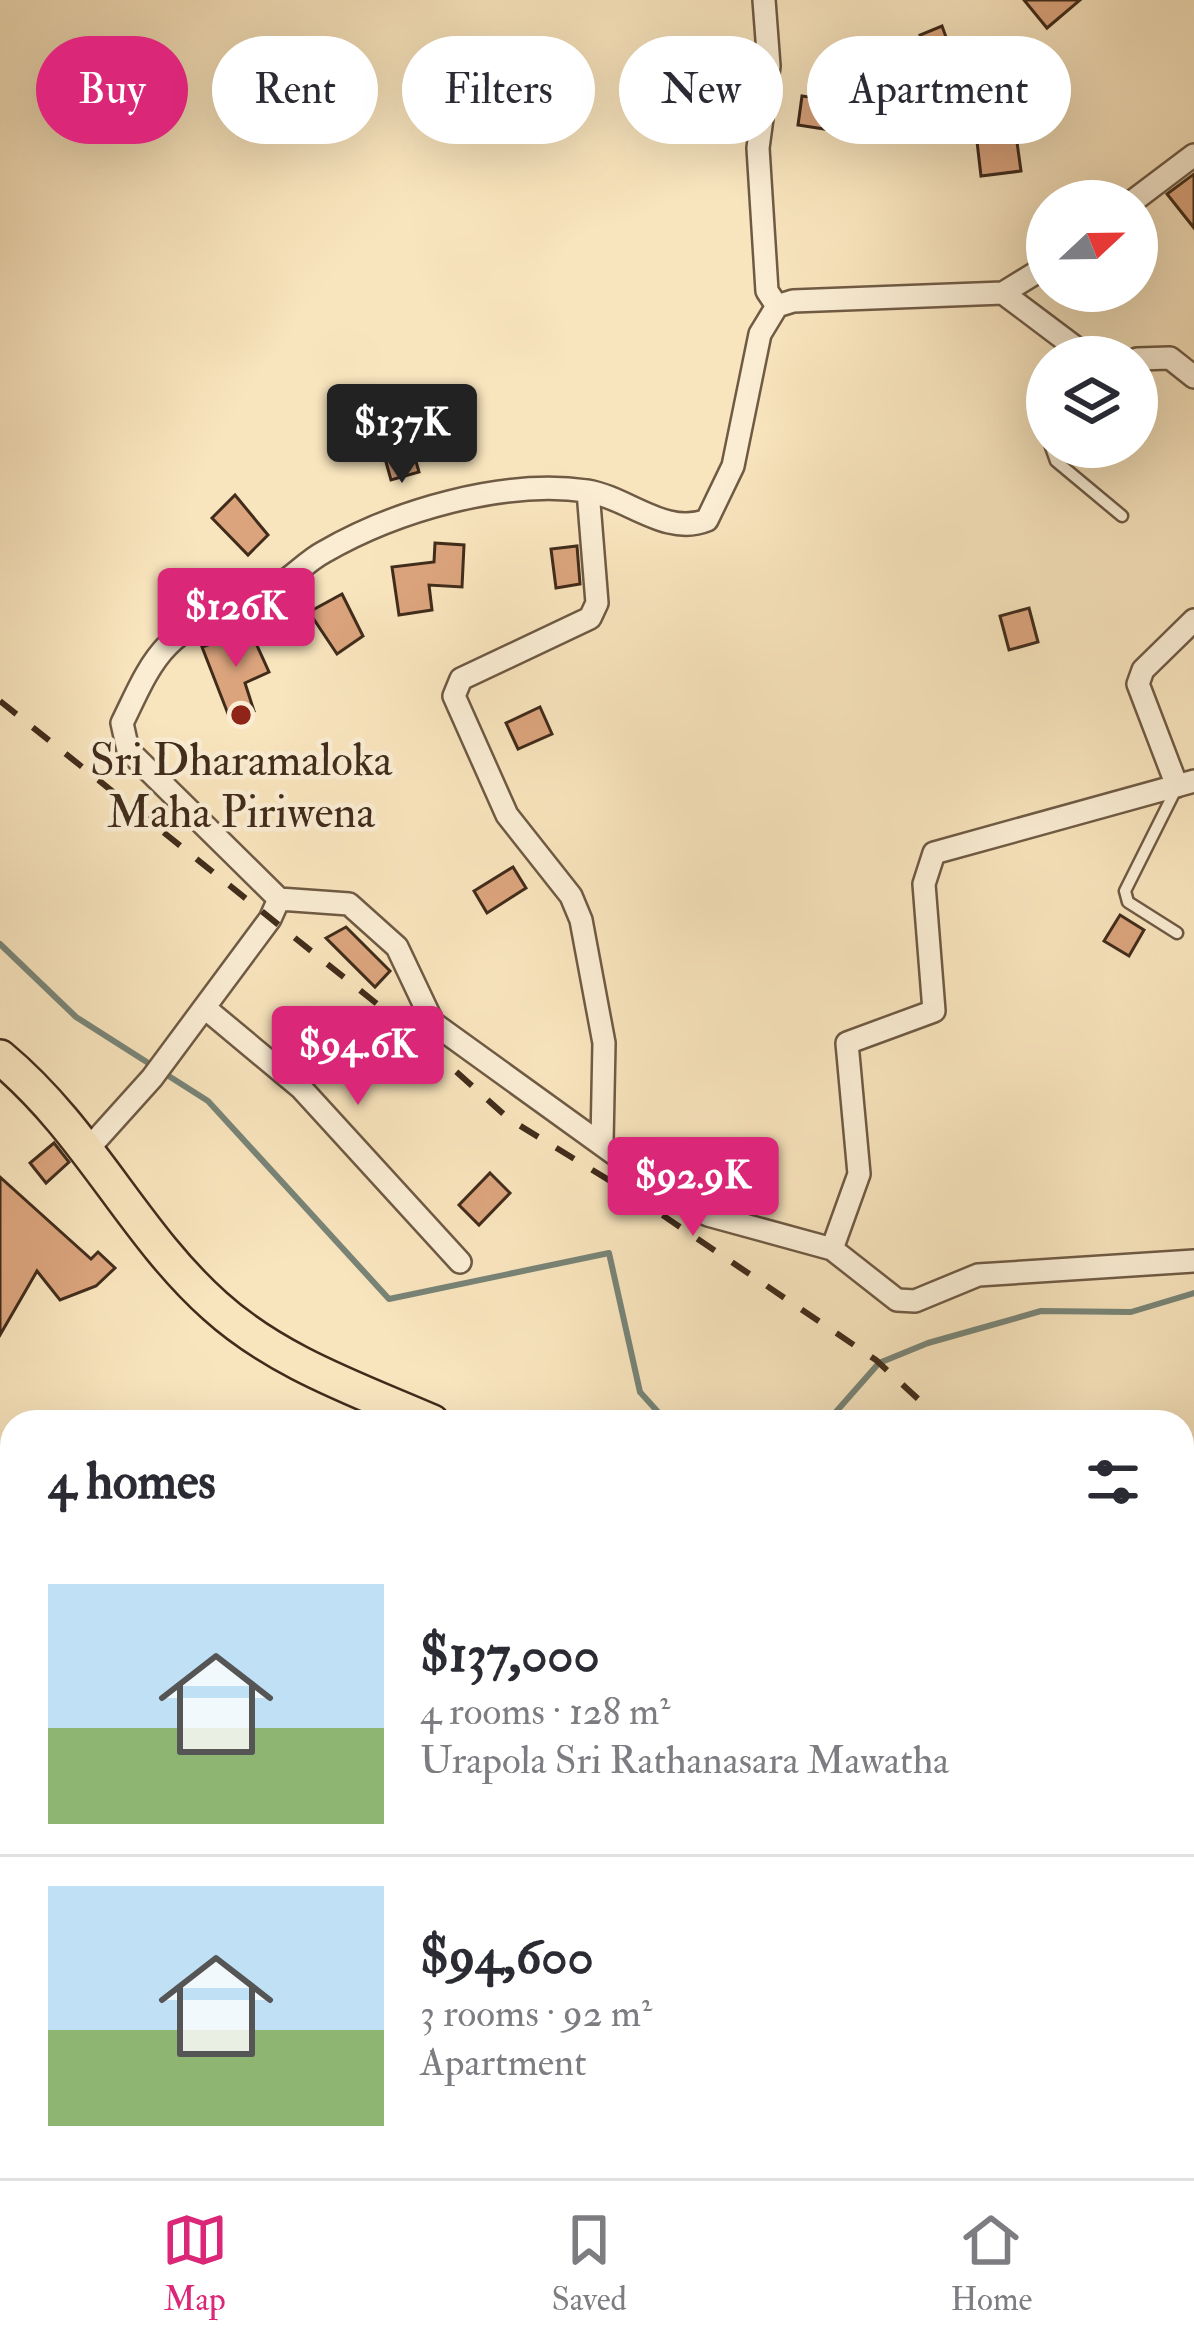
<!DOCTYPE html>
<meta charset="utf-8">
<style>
body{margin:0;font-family:"IM FELL Double Pica",serif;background:#f7f7f7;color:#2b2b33;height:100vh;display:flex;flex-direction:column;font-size:45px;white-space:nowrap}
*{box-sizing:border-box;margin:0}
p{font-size:39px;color:#7c7c81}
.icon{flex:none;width:66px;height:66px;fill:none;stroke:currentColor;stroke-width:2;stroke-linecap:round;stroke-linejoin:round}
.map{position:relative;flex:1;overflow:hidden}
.side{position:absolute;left:0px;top:1410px;width:1194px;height:768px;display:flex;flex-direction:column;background:#fff;border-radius:36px 36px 0 0;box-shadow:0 12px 48px #0002}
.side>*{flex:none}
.guide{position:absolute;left:36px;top:36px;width:1122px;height:108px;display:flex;gap:24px}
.needle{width:78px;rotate:68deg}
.buttons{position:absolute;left:1026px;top:180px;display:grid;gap:24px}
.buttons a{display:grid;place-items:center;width:132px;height:132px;border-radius:50%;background:#fff;box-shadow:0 12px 48px #0002;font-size:60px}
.price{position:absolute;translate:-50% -102px;padding:0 27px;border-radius:12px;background:#db2777;color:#fff;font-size:39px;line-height:78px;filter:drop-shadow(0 3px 6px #0008)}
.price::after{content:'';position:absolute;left:50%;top:72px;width:36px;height:27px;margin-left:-18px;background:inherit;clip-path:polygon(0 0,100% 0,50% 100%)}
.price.current{background:#222;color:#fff}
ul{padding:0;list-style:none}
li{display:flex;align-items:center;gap:36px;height:300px;padding:0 48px}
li+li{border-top:3px solid #e1e1e2}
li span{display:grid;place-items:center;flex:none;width:336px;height:240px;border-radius:0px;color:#555}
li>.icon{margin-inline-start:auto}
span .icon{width:144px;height:144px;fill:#fffc;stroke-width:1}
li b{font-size:51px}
h2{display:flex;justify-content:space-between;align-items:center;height:144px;padding:0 48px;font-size:51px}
.chip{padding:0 42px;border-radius:54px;background:#fff;box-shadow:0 12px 48px #0002;font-size:42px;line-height:108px}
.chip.current{background:#db2777;color:#fff}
.dock{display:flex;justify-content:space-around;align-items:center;height:168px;border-top:3px solid #e1e1e2;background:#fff;font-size:33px;color:#7c7c81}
.dock a{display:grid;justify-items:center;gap:6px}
.dock .current{color:#db2777}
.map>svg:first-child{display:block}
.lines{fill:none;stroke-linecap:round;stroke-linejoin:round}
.stream{stroke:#788477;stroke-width:6}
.building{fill:#dba47d;stroke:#412c1b;stroke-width:3}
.service-casing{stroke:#6f5a44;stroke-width:15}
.minor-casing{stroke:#6f5a44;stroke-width:26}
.trunk-casing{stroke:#412c1b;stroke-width:38}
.service{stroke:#faedd4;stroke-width:10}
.minor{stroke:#faedd4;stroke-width:21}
.trunk{stroke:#f8e4bd;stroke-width:33}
.rail{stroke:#412c1b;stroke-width:6;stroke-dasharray:21 21;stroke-linecap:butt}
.poi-dot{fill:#8f2418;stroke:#faedd4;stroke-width:4.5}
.labels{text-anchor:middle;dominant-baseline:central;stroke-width:9;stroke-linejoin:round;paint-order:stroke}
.poi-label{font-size:45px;fill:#412c1b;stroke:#faedd4}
</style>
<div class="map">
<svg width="1194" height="2178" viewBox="0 0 1194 2178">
<rect width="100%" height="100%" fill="#f8e4bd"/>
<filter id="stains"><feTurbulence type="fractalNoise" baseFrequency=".00167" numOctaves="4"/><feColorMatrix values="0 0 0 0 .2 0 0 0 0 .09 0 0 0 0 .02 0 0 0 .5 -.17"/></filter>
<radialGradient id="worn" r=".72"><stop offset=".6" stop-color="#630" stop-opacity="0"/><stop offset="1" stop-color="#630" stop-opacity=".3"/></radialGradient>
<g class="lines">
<path class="stream" d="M0,944l76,73 132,84 181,198 220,-46 31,139 27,30
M827,1422l52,-59 49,-20 113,-32 90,1 63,-19
M1182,2039l12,18"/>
</g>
<path class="building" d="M1024,0h56l-33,28z
M942,26l13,36 -22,8 -13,-35z
M802,96l65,10 -4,29 -65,-10z
M1015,128l6,43 -40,5 -5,-43z
M1194,174v54l-27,-34z
M409,437l10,35 -28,8 -10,-36z
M235,495l33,40 -20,20 -36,-37z
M435,543l29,2 -2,42 -33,-2 3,25 -33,5 -7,-48 42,-5z
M577,546l3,38 -24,4 -5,-39z
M342,594l21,42 -26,18 -28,-42z
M1029,608l9,34 -29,8 -9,-34z
M250,630l19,42 -24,11 9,28 -24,8 -28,-72z
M540,707l12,27 -34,15 -12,-26z
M513,867l13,21 -39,25 -13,-22z
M1120,915l24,15 -15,26 -25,-15z
M346,927l44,44 -15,16 -49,-49z
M54,1143l15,19 -23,21 -16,-20z
M490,1173l20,20 -31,32 -20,-20z
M0,1177l91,82 7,-7 17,16 -19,18 -36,14 -23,-29 -37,64z"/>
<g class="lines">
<defs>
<path id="service" d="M1051,447l5,14 66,55
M1176,789l-51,102 3,11 49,31"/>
<path id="minor" d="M764,0l5,66 -11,82 9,143 10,15
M1133,201l61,-46
M1003,293l85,64
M1137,359l33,-1 24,19
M588,491l9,112 -7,15 -129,61 -7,17 53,119 64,81 10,24 23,123 -2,99
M1177,786l-39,-102 5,-14 51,-50
M279,899l70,5 48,43 36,76 244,176 31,16 124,34 65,51 18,1 63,-26 216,-14
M205,1008l96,80 159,174
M89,1148l63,-70 118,-159 9,-20 -151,-149 -6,-27c13,-26 25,-57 46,-78 24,-25 73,-39 104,-56 19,-9 33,-27 52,-37 71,-41 179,-73 263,-61 40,6 79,46 120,29l26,-54 27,-132 17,-28 16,-5 210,-8 44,-27
M832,1249l27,-75 -12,-131 87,-32 -10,-127 10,-31 260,-72
M1188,1617l6,40
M0,1680l12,-1
M734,2166l20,12"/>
<path id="trunk" d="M0,1057c89,74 133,176 215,249 62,56 141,83 217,116
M1117,2166l3,12"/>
</defs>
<use href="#service" class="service-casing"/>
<use href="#minor" class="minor-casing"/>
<use href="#trunk" class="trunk-casing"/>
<use href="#service" class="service"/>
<use href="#minor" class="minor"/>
<use href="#trunk" class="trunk"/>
<path class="rail" d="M0,701l412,331 97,87 121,74 246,167 67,62
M1182,1846l12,26"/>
</g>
<circle class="poi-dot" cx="241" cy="715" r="12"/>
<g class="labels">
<g class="poi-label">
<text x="241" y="761">Sri Dharamaloka<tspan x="241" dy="52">Maha Piriwena</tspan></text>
</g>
</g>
<rect width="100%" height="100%" filter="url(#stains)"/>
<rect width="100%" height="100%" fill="url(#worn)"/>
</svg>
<div class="buttons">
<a><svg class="needle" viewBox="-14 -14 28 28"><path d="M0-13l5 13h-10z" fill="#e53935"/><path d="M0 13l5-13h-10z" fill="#7c7c81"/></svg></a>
<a><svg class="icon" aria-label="layers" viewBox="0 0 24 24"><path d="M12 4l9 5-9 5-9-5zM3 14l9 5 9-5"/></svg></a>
</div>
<b class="price current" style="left:402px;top:486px">$137K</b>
<b class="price" style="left:236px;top:670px">$126K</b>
<b class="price" style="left:358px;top:1108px">$94.6K</b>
<b class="price" style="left:693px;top:1239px">$92.9K</b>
<div class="guide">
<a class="chip current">Buy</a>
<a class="chip">Rent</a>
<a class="chip">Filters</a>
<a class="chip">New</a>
<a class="chip">Apartment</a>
</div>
<section class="side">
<h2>4 homes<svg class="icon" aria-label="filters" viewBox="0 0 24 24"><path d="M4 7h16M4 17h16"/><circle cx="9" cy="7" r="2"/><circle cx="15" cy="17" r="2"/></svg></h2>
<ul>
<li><span style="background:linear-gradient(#bfe0f5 60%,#8fb573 0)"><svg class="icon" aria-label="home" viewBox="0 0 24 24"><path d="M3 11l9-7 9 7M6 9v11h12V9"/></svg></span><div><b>$137,000</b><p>4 rooms · 128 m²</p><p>Urapola Sri Rathanasara Mawatha</p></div></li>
<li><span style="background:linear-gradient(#bfe0f5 60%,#8fb573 0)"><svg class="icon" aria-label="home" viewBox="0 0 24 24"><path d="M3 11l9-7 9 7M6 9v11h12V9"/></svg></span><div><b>$94,600</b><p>3 rooms · 92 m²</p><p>Apartment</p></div></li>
</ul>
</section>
</div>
<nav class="dock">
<a class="current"><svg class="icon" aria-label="map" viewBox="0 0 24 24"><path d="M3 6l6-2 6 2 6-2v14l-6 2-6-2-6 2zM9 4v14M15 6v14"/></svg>Map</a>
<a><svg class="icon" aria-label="saved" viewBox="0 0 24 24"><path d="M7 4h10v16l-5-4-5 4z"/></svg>Saved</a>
<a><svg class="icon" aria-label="home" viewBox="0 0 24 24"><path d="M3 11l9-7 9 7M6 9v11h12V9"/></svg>Home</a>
</nav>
